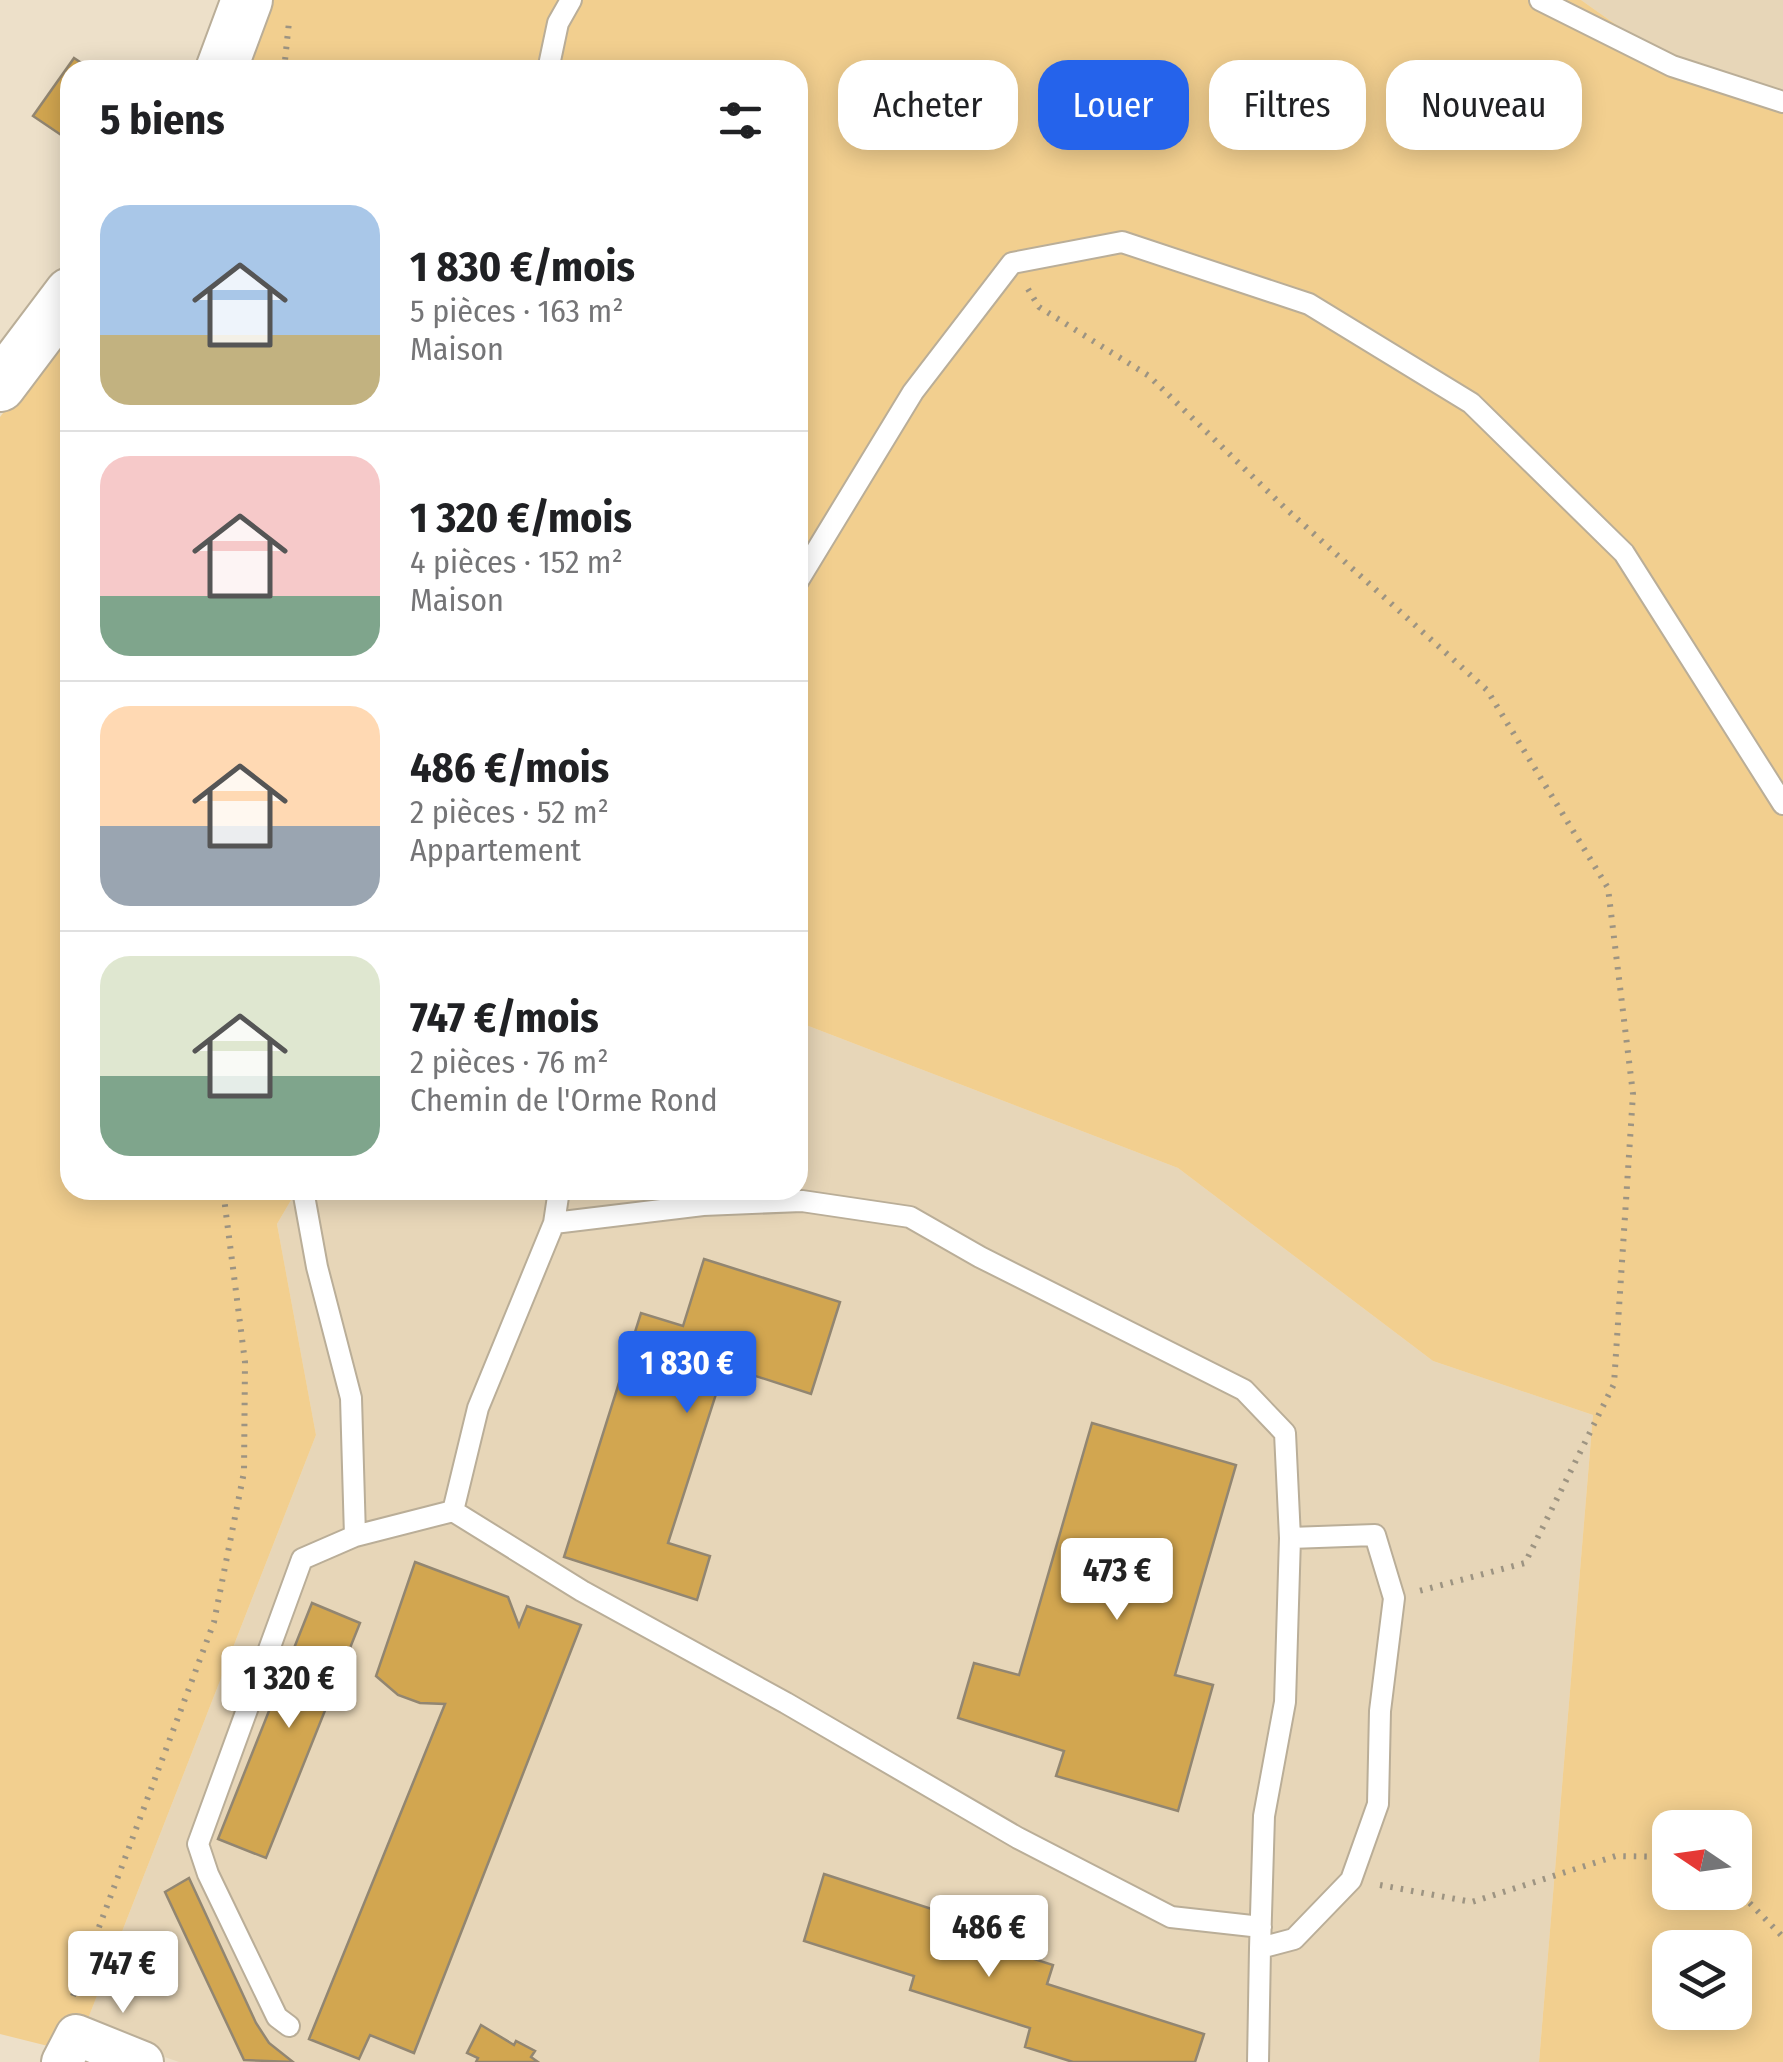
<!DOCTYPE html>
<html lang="fr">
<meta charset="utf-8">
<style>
body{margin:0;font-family:"Fira Sans Condensed",sans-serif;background:#f2f2f2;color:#202124;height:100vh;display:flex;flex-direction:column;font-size:38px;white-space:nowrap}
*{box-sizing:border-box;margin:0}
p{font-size:32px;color:#757577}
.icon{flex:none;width:55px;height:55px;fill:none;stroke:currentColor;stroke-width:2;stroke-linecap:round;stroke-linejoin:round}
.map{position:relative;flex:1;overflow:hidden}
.sheet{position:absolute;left:60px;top:60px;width:748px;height:1140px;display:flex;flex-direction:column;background:#fff;border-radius:30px;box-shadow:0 5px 25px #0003}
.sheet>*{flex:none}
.hud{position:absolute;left:838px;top:60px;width:795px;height:90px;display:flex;gap:20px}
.needle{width:65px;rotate:283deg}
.fabs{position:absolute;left:1652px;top:1810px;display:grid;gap:20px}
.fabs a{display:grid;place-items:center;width:100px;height:100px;border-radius:20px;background:#fff;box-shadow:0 5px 25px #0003;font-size:50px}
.price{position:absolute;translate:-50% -85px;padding:0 22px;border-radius:10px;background:#fff;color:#222;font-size:32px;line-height:65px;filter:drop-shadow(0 2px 5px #0008)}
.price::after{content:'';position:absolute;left:50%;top:60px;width:30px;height:22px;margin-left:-15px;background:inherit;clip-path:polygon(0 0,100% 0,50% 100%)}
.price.active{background:#2563eb;color:#fff}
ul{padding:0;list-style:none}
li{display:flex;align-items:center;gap:30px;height:250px;padding:0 40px}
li+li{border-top:2px solid #e0e0e0}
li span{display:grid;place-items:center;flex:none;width:280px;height:200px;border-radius:30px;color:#555}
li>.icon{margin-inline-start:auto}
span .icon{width:120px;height:120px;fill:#fffc;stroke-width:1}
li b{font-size:42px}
h2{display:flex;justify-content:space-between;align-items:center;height:120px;padding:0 40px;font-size:42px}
.chip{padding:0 35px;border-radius:30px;background:#fff;box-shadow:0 5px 25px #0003;font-size:35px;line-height:90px}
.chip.active{background:#2563eb;color:#fff}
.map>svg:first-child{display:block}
.built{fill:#e7d6b8}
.green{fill:#f2cf8f;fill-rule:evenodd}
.building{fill:#d2a650;stroke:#928671;stroke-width:2.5}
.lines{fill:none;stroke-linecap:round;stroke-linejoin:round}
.service-casing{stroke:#baae98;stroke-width:24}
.minor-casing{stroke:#baae98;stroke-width:44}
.tertiary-casing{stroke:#baae98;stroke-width:54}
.path{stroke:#9d9482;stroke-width:6;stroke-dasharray:2.5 8;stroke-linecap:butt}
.service{stroke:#fff;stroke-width:20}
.minor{stroke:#fff;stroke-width:40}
.tertiary{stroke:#fff;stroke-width:50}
</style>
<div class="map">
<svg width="1783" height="2062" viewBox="0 0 1783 2062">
<rect width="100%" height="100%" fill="#ede0c9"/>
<path class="built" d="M1581,0h202v93l-134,-45z
M798,1022l380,146 255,193 160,54 -54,647h-1360l-95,-33 232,-594 -39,-211 20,-34h501z"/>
<path class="green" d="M251,0h1330l68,48 134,45v1969h-244l54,-647 -160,-54 -255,-193 -380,-146v-952h-568zM1670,1828h65v64h-65zM1670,1948h65v64h-65z
M70,325v865h227l-20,34 39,211 -232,594 16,30 -100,-25v-1617z"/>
<path class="building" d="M74,58l18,12h-22v71l-37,-25z
M704,1259l136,43 -29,92 -86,-28 -57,177 42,13 -13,44 -133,-43 77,-244 42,13z
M1092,1423l144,42 -61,210 38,10 -35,126 -122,-35 8,-25 -106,-33 16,-55 45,12z
M415,1562l93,35 11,29 8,-20 54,19 -167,428 -44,-18 -11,24 -50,-20 136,-335 -25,-1 -22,-8 -22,-19z
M312,1603l48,20 -94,235 -48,-19z
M824,1874l114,37 -5,16 120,38 -6,19 157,50 -9,28h-122l-48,-15 5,-19 -120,-38 4,-14 -110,-35z
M189,1878l67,145 13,20 24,19 -49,-2 -79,-168z
M481,2025l33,20 2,-4 19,10 -4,6 7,5h-62l2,-4 -11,-5z"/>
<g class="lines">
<defs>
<path id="service" d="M1540,0l132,66 111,36
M548,70l10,-47 13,-23
M798,581l115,-189 99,-129 110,-21 187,62 162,99 153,150 159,251
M303,1190l14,77 34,131 4,138
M554,1223l5,-33
M453,1511l25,-103 76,-185 149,-18 99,-4 108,16 70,40 264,133 41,43 5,105
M289,2026l-12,-9 -69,-143 -10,-30 104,-285 53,-23 98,-25 129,80 204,112 232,135 153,79 90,10
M1258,2062l2,-114 34,-9 57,-59 27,-76 2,-93 14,-113 -19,-63 -85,3 -5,164 -21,114 -4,132"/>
<path id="minor" d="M62,2062l14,-27 67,27"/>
<path id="tertiary" d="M221,70l26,-70
M0,386l70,-93"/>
</defs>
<use href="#service" class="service-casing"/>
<use href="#minor" class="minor-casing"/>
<use href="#tertiary" class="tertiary-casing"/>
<path class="path" d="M284,70l5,-48
M1028,289l11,18 110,69 135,131 203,183 121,198 25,206 -19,290 -89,179 -106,28
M1380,1885l92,17 144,-46 54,1
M1735,1888l48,49
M73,1996l141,-374 30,-150 1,-110 -22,-172"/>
<use href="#service" class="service"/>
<use href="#minor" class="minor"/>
<use href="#tertiary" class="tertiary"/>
</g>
</svg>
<div class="fabs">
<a><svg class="needle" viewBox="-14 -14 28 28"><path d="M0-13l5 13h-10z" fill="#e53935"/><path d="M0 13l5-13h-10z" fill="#757577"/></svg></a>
<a><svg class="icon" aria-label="layers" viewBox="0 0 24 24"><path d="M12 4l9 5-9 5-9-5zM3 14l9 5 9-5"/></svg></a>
</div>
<b class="price active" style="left:687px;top:1416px">1 830 €</b>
<b class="price" style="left:1117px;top:1623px">473 €</b>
<b class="price" style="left:289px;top:1731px">1 320 €</b>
<b class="price" style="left:989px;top:1980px">486 €</b>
<b class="price" style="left:123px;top:2016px">747 €</b>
<div class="hud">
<a class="chip">Acheter</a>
<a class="chip active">Louer</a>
<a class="chip">Filtres</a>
<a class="chip">Nouveau</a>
</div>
<section class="sheet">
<h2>5 biens<svg class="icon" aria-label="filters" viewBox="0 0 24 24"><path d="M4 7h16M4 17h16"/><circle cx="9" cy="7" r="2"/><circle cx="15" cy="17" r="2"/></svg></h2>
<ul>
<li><span style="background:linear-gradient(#a9c7e8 65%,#c2b280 0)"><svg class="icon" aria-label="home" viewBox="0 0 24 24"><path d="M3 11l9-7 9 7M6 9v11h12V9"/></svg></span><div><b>1 830 €/mois</b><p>5 pièces · 163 m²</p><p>Maison</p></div></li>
<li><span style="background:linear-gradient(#f6c9c9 70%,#7fa58c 0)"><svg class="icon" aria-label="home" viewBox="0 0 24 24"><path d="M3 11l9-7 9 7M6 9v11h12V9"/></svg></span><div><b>1 320 €/mois</b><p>4 pièces · 152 m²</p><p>Maison</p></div></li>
<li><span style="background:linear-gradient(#ffd9b3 60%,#9aa5b1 0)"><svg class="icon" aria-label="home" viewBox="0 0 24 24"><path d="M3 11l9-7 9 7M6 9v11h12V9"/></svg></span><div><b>486 €/mois</b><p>2 pièces · 52 m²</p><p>Appartement</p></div></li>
<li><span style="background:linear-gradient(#dfe7d0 60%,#7fa58c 0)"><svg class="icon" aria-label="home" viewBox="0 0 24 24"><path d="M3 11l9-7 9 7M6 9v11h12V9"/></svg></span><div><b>747 €/mois</b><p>2 pièces · 76 m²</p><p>Chemin de l'Orme Rond</p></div></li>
</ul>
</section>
</div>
